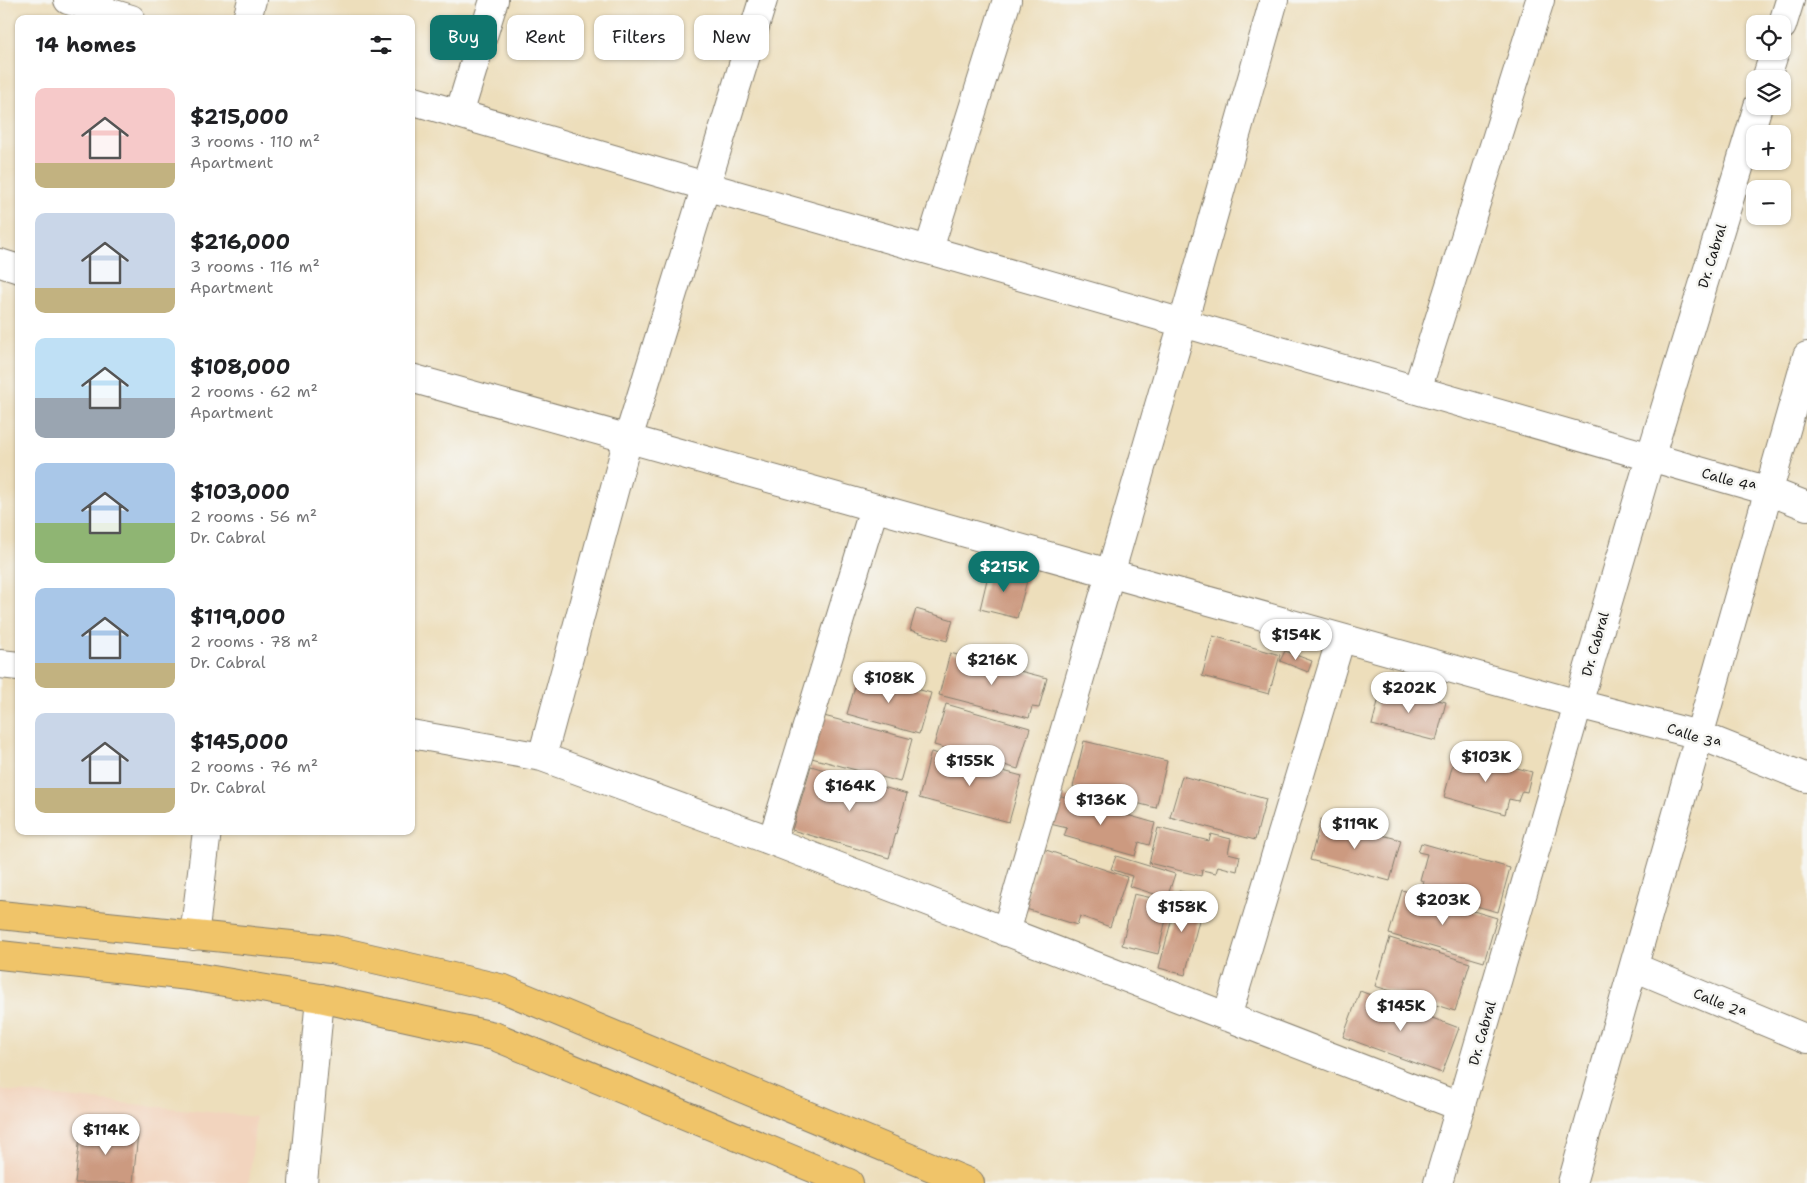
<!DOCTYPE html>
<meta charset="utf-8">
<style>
body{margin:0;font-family:"Shantell Sans",sans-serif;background:#f2f2f2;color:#202124;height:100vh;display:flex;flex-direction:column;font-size:19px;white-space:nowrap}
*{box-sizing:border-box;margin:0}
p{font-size:16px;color:#757577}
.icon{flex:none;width:28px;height:28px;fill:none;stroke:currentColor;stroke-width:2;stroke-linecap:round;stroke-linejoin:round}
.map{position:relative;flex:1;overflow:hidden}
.panel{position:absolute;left:15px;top:15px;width:400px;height:820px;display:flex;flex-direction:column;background:#fff;border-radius:10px;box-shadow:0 1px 4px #0004}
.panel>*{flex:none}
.top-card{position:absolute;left:430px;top:15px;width:475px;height:45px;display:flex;gap:10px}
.fabs{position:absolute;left:1746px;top:15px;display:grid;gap:10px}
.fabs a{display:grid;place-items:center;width:45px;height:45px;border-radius:10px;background:#fff;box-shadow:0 1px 4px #0004;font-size:25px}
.price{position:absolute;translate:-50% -42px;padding:0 11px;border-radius:18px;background:#fff;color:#222;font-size:16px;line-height:32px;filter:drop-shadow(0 1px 2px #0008)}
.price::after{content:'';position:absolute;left:50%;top:30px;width:15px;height:11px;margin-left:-8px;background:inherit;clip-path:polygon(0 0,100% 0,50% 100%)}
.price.current{background:#0f766e;color:#fff}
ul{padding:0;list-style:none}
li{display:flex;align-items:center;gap:15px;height:125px;padding:0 20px}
li span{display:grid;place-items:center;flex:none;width:140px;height:100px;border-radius:10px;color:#555}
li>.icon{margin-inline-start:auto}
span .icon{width:60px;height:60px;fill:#fffc;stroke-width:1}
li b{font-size:21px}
h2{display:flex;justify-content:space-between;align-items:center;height:60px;padding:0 20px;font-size:21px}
.pill{padding:0 18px;border-radius:10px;background:#fff;box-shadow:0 1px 4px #0004;font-size:18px;line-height:45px}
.pill.current{background:#0f766e;color:#fff}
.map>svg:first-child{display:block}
.built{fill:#f2d4be}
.building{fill:#cc9a80}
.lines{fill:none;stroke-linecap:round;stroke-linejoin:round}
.minor-casing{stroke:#847d6c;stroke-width:30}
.primary-casing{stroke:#847d6c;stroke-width:30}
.minor{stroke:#fff;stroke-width:28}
.primary{stroke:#f0c469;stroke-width:28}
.labels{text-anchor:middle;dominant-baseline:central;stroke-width:5;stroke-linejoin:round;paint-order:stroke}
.street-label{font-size:14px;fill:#1c1c1c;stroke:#f6f6f2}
</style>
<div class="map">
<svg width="1807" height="1183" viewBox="0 0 1807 1183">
<rect width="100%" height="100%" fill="#f6f6f2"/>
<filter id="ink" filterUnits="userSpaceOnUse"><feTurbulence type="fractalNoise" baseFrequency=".02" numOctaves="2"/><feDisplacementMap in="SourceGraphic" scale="10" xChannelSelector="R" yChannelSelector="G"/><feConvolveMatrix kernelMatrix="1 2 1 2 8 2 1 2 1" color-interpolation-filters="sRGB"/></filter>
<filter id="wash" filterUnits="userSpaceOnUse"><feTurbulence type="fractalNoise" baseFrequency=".0096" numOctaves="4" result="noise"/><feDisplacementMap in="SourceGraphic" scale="20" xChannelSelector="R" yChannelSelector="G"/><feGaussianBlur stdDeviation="1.12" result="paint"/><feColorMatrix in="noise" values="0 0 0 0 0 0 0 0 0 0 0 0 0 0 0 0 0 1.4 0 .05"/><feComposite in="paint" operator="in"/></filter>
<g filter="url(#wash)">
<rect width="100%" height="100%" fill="#eddebb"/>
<path class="built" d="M0,1090l256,27 -7,66h-249z"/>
<g id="blocks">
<path class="building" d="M990,567l38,10 -11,41 -37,-9z
M916,609l37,11 -6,21 -37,-11z
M1213,636l67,19 -11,39 -67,-18z
M1285,651l27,10 -4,11 -28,-11z
M950,653l97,25 -8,30 -7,-1 -3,11 -90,-23z
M859,673l72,20 -12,41 -72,-20z
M1382,686l64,16 -10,39 -64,-16z
M946,704l84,24 -12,41 -84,-24z
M820,715l92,24 -12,43 -92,-25z
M1084,741l83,20 -11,47 -83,-21z
M931,752l91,24 -13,46 -90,-24z
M1456,752l76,20 -5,20 -5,-1 -4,10 -9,-2 -4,15 -61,-17z
M811,766l96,28 -18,64 -97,-28z
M1182,776l84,23 -11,41 -85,-23z
M1058,795l97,28 -6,22 -10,-3 -4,14 -71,-20 3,-8 -17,-4z
M1321,819l80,21 -11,41 -80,-21z
M1158,828l51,13 2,-7 20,5 -3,14 12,3 -3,15 -19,-5 -2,7 -14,-3 -1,6 -52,-13z
M1421,843l89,25 -12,44 -77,-21 3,-10 -4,-1 7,-26 -9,-2z
M1043,849l84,28 -17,50 -30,-11 -3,9 -54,-17z
M1116,856l59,18 -8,24 -38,-12 3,-10 -21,-7z
M1402,890l95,28 -13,44 -95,-28z
M1179,891l26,6 -20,78 -26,-7z
M1134,894l36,8 -12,52 -36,-9z
M1390,938l80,25 -15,48 -80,-25z
M1360,991l99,37 -17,45 -99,-36z
M81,1126l57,7 -5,50h-58z"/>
</g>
</g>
<g filter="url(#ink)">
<use href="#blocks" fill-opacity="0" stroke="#847d6c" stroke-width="1"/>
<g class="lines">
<defs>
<path id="minor" d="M68,0l63,19
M247,19l5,-19
M1782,26l8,-26
M1766,79l9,-28
M411,100l294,86 1064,305 38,15
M459,114l35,-114
M929,249l78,-249
M0,263l19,6
M411,378l1167,326 121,31 108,43
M1417,390l123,-390
M0,664l19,2
M411,734l131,23 230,84 689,266
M542,757l86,-318 135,-439
M772,841l102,-333
M1006,932l177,-609 91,-323
M194,936l13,-105
M1634,967l173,72
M1227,1017l114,-379
M303,1183l17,-185
M1438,1183l212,-725 108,-352
M1572,1183l235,-827"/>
<path id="primary" d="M0,915l331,34 173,40 466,194
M0,955l189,21 131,22 174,38 355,147"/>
</defs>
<use href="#minor" class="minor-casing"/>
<use href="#primary" class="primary-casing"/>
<use href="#minor" class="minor"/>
<use href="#primary" class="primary"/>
</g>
</g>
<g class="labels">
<g class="street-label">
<text transform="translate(1712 256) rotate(-73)">Dr. Cabral</text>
<text transform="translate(1729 480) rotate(16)">Calle 4ª</text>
<text transform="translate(1595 644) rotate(-74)">Dr. Cabral</text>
<text transform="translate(1694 736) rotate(18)">Calle 3ª</text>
<text transform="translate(1720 1003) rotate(23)">Calle 2ª</text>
<text transform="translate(1482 1033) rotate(-74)">Dr. Cabral</text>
</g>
</g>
</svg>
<div class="fabs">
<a><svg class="icon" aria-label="locate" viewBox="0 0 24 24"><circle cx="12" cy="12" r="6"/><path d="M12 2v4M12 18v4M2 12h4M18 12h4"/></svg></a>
<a><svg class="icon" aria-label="layers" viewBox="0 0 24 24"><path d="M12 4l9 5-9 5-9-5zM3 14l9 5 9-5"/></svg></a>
<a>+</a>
<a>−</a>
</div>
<b class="price current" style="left:1004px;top:593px">$215K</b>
<b class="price" style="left:1296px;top:661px">$154K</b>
<b class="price" style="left:992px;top:686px">$216K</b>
<b class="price" style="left:889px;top:704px">$108K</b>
<b class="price" style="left:1409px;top:714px">$202K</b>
<b class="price" style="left:1486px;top:783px">$103K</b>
<b class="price" style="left:970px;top:787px">$155K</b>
<b class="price" style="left:850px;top:812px">$164K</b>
<b class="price" style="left:1101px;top:826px">$136K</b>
<b class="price" style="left:1355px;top:850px">$119K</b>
<b class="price" style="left:1443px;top:926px">$203K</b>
<b class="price" style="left:1182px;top:933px">$158K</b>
<b class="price" style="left:1401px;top:1032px">$145K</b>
<b class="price" style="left:106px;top:1156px">$114K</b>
<div class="top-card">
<a class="pill current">Buy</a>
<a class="pill">Rent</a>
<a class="pill">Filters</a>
<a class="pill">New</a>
</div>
<section class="panel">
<h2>14 homes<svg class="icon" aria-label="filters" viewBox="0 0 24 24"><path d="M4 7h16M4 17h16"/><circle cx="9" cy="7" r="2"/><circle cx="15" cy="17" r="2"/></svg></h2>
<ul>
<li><span style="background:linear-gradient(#f6c9c9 75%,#c2b280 0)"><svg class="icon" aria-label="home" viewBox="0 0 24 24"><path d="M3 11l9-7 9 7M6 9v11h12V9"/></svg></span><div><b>$215,000</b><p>3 rooms · 110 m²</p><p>Apartment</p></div></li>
<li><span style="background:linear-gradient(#c9d6e8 75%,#c2b280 0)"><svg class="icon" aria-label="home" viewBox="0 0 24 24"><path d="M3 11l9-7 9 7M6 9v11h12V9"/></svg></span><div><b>$216,000</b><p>3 rooms · 116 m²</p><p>Apartment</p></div></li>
<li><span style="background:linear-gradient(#bfe0f5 60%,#9aa5b1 0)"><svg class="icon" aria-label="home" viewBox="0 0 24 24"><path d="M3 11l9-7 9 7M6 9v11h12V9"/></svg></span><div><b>$108,000</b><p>2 rooms · 62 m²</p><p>Apartment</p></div></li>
<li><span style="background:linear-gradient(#a9c7e8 60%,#8fb573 0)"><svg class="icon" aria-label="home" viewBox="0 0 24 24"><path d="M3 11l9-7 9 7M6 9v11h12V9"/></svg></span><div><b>$103,000</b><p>2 rooms · 56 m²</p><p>Dr. Cabral</p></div></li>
<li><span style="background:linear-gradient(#a9c7e8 75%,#c2b280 0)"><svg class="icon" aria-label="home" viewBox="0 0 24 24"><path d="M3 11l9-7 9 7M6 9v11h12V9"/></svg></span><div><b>$119,000</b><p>2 rooms · 78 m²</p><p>Dr. Cabral</p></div></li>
<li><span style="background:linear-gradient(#c9d6e8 75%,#c2b280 0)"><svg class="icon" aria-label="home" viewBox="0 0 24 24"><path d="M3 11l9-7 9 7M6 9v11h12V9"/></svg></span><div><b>$145,000</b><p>2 rooms · 76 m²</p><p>Dr. Cabral</p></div></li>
</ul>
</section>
</div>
